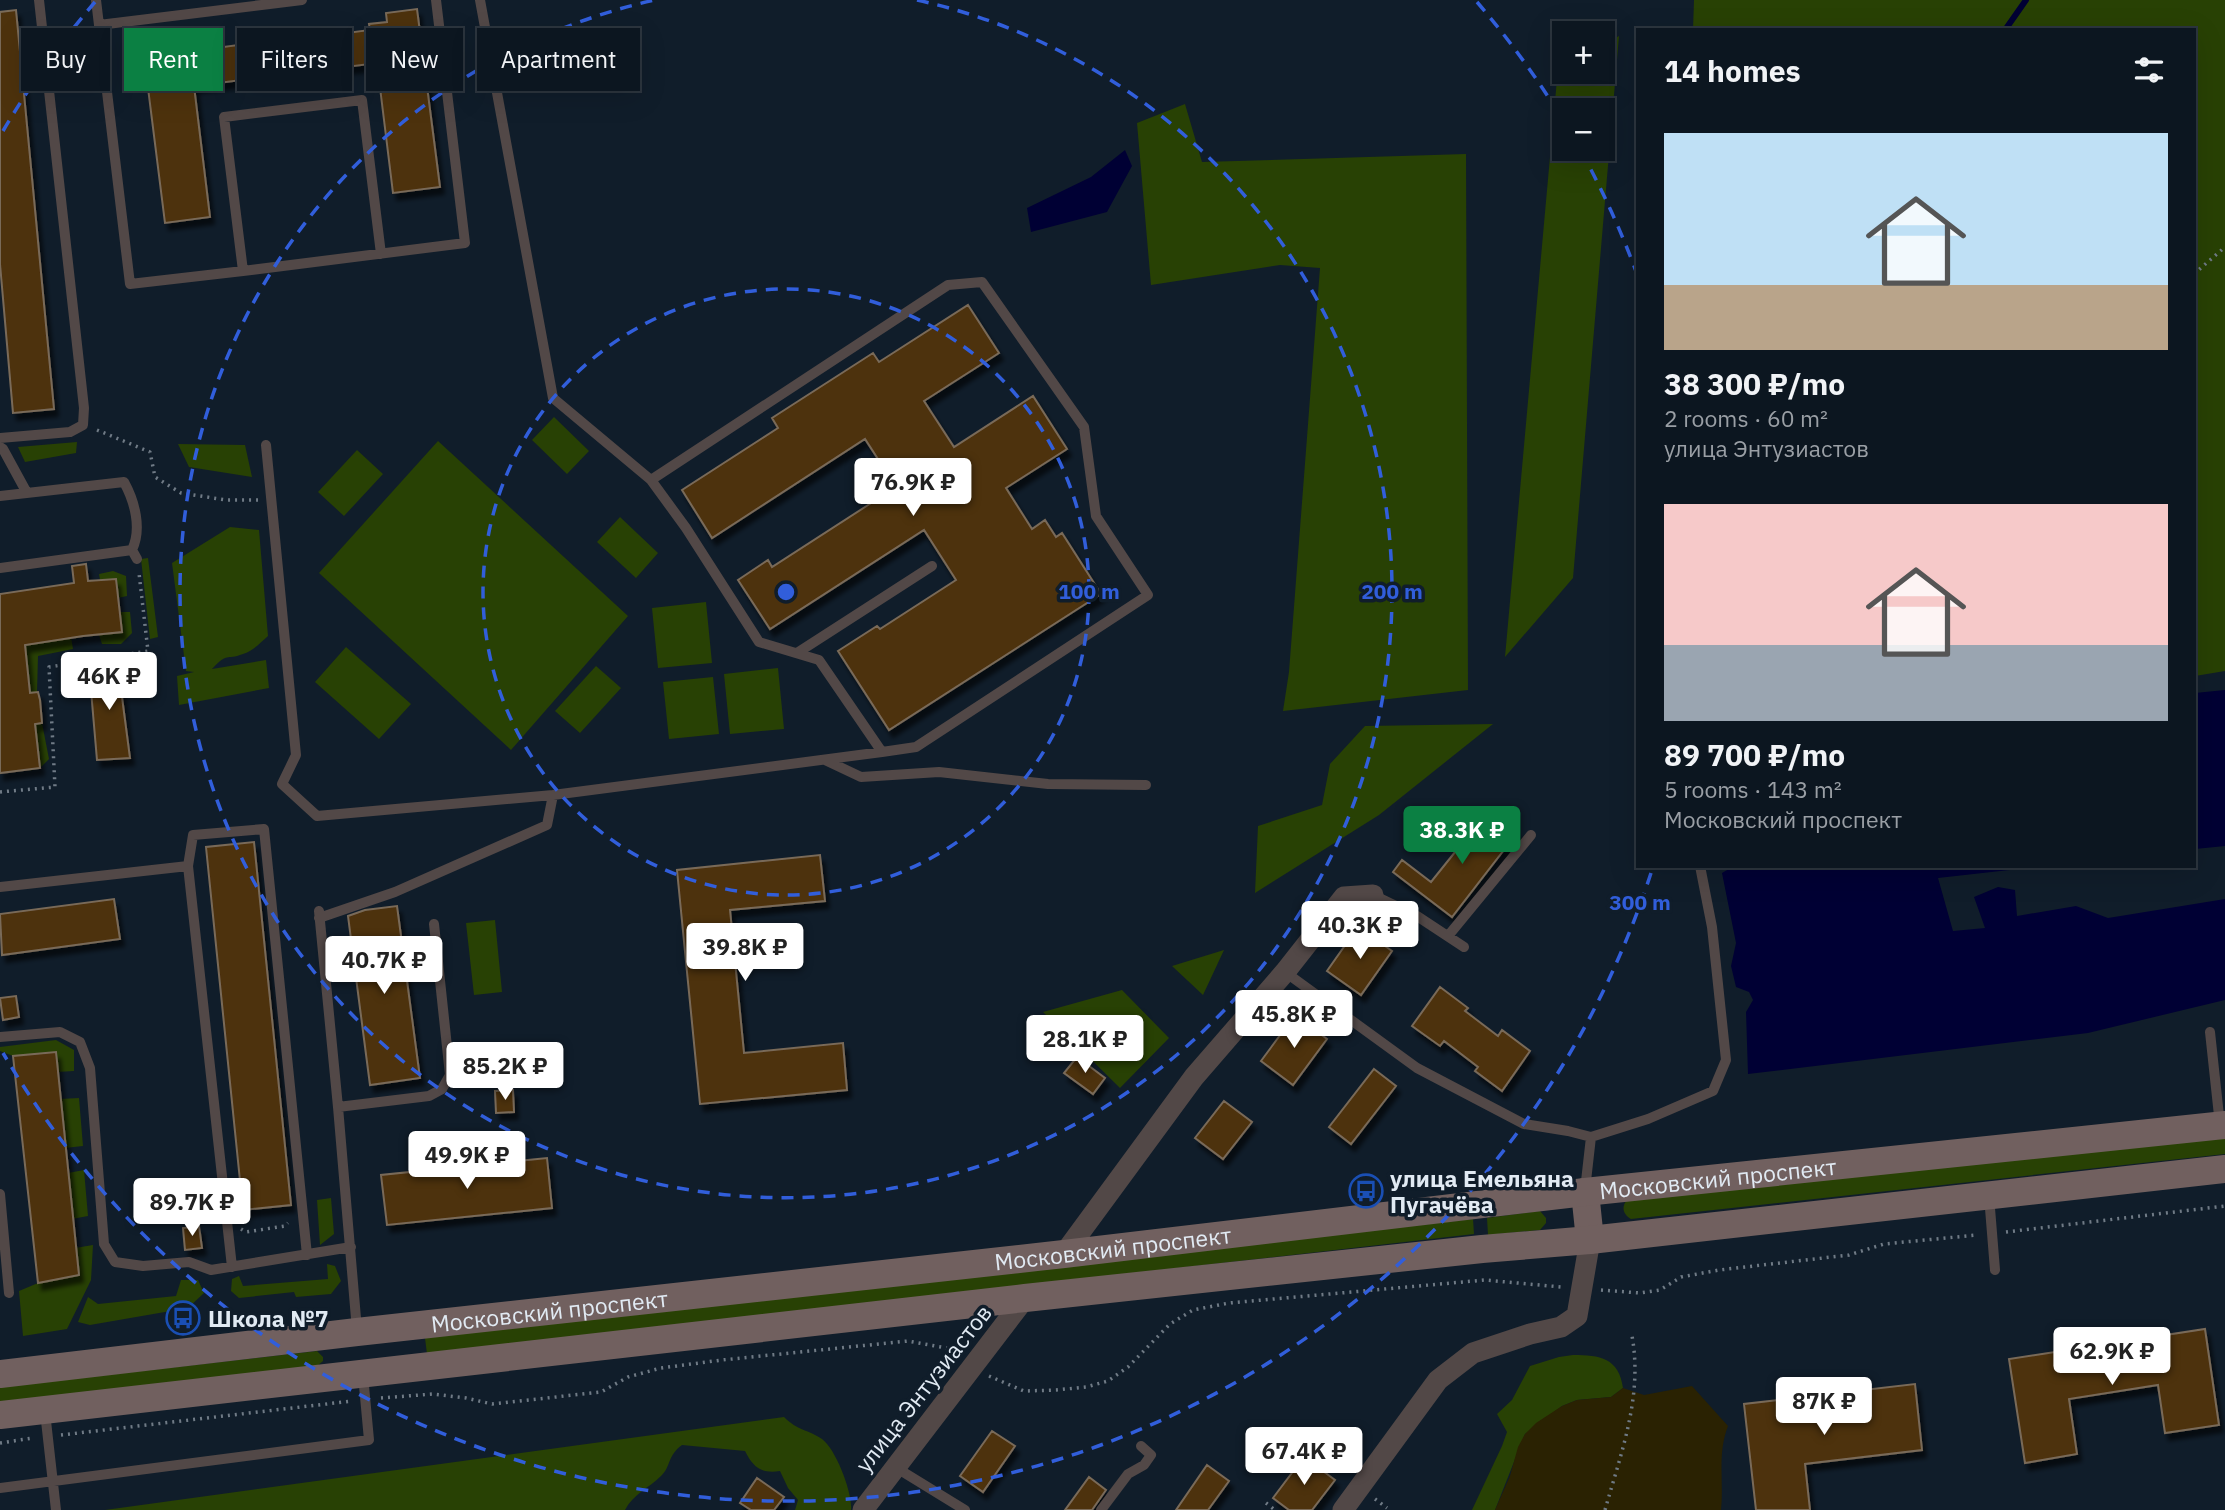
<!DOCTYPE html>
<meta charset="utf-8">
<style>
body{margin:0;font-family:"IBM Plex Sans",sans-serif;background:#151f29;color:#f1f3f6;height:100vh;display:flex;flex-direction:column;font-size:26px;white-space:nowrap}
*{box-sizing:border-box;margin:0}
p{font-size:23px;color:#9a9fa5}
.icon{flex:none;width:38px;height:38px;fill:none;stroke:currentColor;stroke-width:2;stroke-linecap:round;stroke-linejoin:round}
.map{position:relative;flex:1;overflow:hidden}
.side{position:absolute;left:1636px;top:28px;width:560px;height:840px;display:flex;flex-direction:column;background:#0c1620;border-radius:0px;box-shadow:0 7px 28px #0002,0 0 0 2px #2c353e}
.side>*{flex:none}
.guide{position:absolute;left:21px;top:28px;width:665px;height:63px;display:flex;gap:14px}
.controls{position:absolute;left:1552px;top:21px;display:grid;gap:14px}
.controls a{display:grid;place-items:center;width:63px;height:63px;border-radius:0px;background:#0c1620;box-shadow:0 7px 28px #0002,0 0 0 2px #2c353e;font-size:35px}
.price{position:absolute;translate:-50% -60px;padding:0 16px;border-radius:7px;background:#fff;color:#222;font-size:23px;line-height:46px;filter:drop-shadow(0 2px 4px #0008)}
.price::after{content:'';position:absolute;left:50%;top:42px;width:21px;height:16px;margin-left:-10px;background:inherit;clip-path:polygon(0 0,100% 0,50% 100%)}
.price.current{background:#0b8043;color:#fff}
ul{padding:0;list-style:none}
li{display:grid;align-content:center;gap:14px;height:371px;padding:0 28px}
li span{display:grid;place-items:center;height:217px;border-radius:0px;color:#555}
li>.icon{margin-inline-start:auto}
span .icon{width:126px;height:126px;fill:#fffc;stroke-width:1}
li b{font-size:30px}
h2{display:flex;justify-content:space-between;align-items:center;height:84px;padding:0 28px;font-size:30px}
.chip{padding:0 24px;border-radius:0px;background:#0c1620;box-shadow:0 7px 28px #0002,0 0 0 2px #2c353e;font-size:24px;line-height:63px}
.chip.current{background:#0b8043;color:#fff}
.map>svg:first-child{display:block}
.green{fill:#284104;fill-rule:evenodd}
.sand{fill:#2a2202}
.water{fill:#000034}
.lines{fill:none;stroke-linecap:round;stroke-linejoin:round}
.stream{stroke:#000034;stroke-width:6}
.building{fill:#4d300c;stroke:#796a59;stroke-width:2;filter:url(#shadow)}
.path{stroke:#707b86;stroke-width:3.5;stroke-dasharray:2 5;stroke-linecap:butt}
.service{stroke:#524847;stroke-width:10}
.minor{stroke:#524847;stroke-width:21}
.secondary{stroke:#71605f;stroke-width:28}
.ring{fill:none;stroke:#315edb;stroke-width:3.5;stroke-dasharray:12 9}
.labels{text-anchor:middle;dominant-baseline:central;stroke-width:7;stroke-linejoin:round;paint-order:stroke}
.poi-label{font-size:23px;font-weight:bold;fill:#e1eaf3;stroke:#101d2a;text-anchor:start}
.street-label{font-size:23px;fill:#e1eaf3;stroke:#101d2a}
.centre{fill:#315edb;stroke:#101d2a;stroke-width:3.5}
.ring-label{font-size:21px;text-anchor:middle;font-weight:bold;fill:#315edb;stroke:#101d2a;stroke-width:7;stroke-linejoin:round;paint-order:stroke}
</style>
<div class="map">
<svg width="2225" height="1510" viewBox="0 0 2225 1510">
<defs>
<filter id="shadow"><feDropShadow dx="4" dy="7" stdDeviation="2" flood-color="#0009"/></filter>
</defs>
<rect width="100%" height="100%" fill="#101d2a"/>
<path class="green" d="M1694,0h531v671l-30,5 -1,-646h-501z
M1619,36l-46,542 -68,79 53,-589 6,-3v7h39v-27zM1564,110h39v39h-39z
M1185,104l17,58 264,-8 2,536 -185,21 6,-39 31,-404 -40,-3 -129,20 -14,-162z
M554,417l35,34 -22,23 -35,-34z
M438,441l190,175 -117,134 -192,-177z
M77,442l-1,11 -51,9 -7,-15z
M178,444l67,1 7,32 -63,-10z
M357,450l26,24 -39,42 -26,-24z
M620,517l38,36 -22,25 -39,-36z
M230,527l29,3 9,106c-8,7 -15,15 -25,18 -18,7 -14,-3 -31,15l54,-9 3,28 -90,17 -2,-29 17,-4 -8,-1 -14,-108z
M148,558l10,79 -8,2 -9,-80z
M113,571l13,5 1,20 -9,2 -2,-19 -16,1 -1,-6z
M706,602l6,61 -54,5 -6,-60z
M120,612h10l2,21 -11,11h-19l-3,-9 23,-3z
M71,637l2,12 -35,7 -1,36 -7,1 -5,-48z
M346,647l65,57 -32,35 -64,-57z
M596,666l25,22 -41,45 -25,-22z
M778,668l6,61 -54,5 -6,-60z
M713,677l6,57 -50,5 -6,-57z
M42,723l7,36 -9,9 -5,-44z
M1493,724l-114,91 -124,78 3,-67 64,-21 8,-41 35,-38z
M495,920l7,72 -28,3 -8,-72z
M1224,950l-21,45 -31,-29z
M1122,990l47,48 -49,50 -77,-76z
M56,1040l18,10v21l-17,1 -2,-20 -42,4 -13,-5v-4z
M79,1098l4,48 -18,2 -5,-49z
M2225,1134v20l-594,65c-8,-5 -10,-12 -4,-19z
M84,1170l4,46 -16,3 -4,-46z
M331,1198l3,36 -14,11 -3,-45z
M1540,1211l6,7v5l-6,7 -52,5 -1,-17z
M1473,1219l1,15 -1047,120 -2,-16z
M93,1245l-2,35 -24,49 -44,7 -4,-45 19,-8 41,-8 -4,-27z
M327,1264l8,2 6,15 -10,13 -35,3 -2,-5 -55,6 -8,-7 1,-12 7,-3 4,10 85,-7z
M181,1280h17l6,13 -16,15 -98,17 -12,-3 10,-25 10,7 78,-8z
M317,1351l6,6v4l-6,5 -317,36v-15z
M1573,1355c27,0 46,3 50,33l-12,9 -34,3 -15,6 -37,28 -30,76h-23l30,-64 5,-14 -10,-18 15,-14 18,-34 29,-9z
M784,1417c14,14 23,12 38,22 14,10 31,55 29,71h-56l3,-10 -10,-12 -8,-17c-19,3 -27,-4 -35,-20l-63,-6c-15,11 -11,22 -21,31 -12,12 -28,18 -36,34h-520z"/>
<path class="sand" d="M1692,1386l36,40c-11,28 -4,55 -7,84h-226l15,-34 8,-29 7,-13 11,-11 26,-17 15,-6 34,-3 12,-9 21,7z"/>
<path class="water" d="M1125,150l7,16 -25,46 -76,20 -4,-24 64,-31z
M2225,690v156l-30,3v-156z
M1734,866h311l-107,12 15,53 32,-3 -11,-31 24,-10 17,3 2,26 59,-10 32,12 117,-19v101l-137,33 -340,41 -2,-62 7,-12 -4,-8 -13,-5 -5,-21 5,-23 -14,-70z"/>
<g class="lines">
<path class="stream" d="M2005,30l21,-30"/>
</g>
<path class="building" d="M417,9l23,178 -47,6 -16,-130 -183,23 16,131 -45,6 -22,-175 28,-4 1,10 74,-10v-3l19,-2 1,7 32,-4 -1,-7 19,-3 1,5 53,-7 -1,-6 18,-2 -1,-9z
M16,10l38,399 -41,4 -13,-149v-252z
M968,305l31,48 -75,48 30,46 79,-51 34,53 -61,39 26,41 13,-9 11,17 6,-4 39,61 -212,136 -51,-79 39,-25 3,3 76,-49 -32,-50 -154,99 -32,-49 30,-20 4,7 124,-80 -31,-48 -153,99 -30,-48 96,-62 -6,-10 101,-65 6,9z
M86,564l2,17 28,-2 6,53 -39,4 -58,9 5,48 8,-1 2,8 2,23 -7,1 5,44 -40,5v-179l74,-11 -2,-17z
M122,664l2,17 -4,1 10,76 -33,2 -8,-93z
M1488,811l29,22 -65,84 -59,-45 9,-12 29,22z
M254,842l37,363 -48,5 -37,-363z
M820,855l5,46 -95,9 14,143 99,-10 4,47 -147,14 -23,-234z
M114,899l6,40 -118,16 -2,-41z
M397,906l23,172 -50,7 -22,-169 17,-6z
M1358,927l34,24 -31,44 -34,-24z
M1440,987l28,21 -3,3 33,25 4,-6 28,21 -28,40 -27,-20 3,-4 -34,-26 -4,5 -28,-20z
M16,996l3,21 -16,3 -3,-22z
M1295,1015l32,24 -34,46 -32,-24z
M56,1052l23,223 -41,8 -25,-227z
M1077,1057l28,21 -12,16 -29,-21z
M1374,1069l22,17 -45,58 -22,-17z
M513,1090l1,22 -18,1 -1,-22z
M1224,1101l28,21 -29,37 -28,-21z
M547,1158l5,50 -165,17 -6,-50z
M199,1226l3,22 -17,2 -2,-22z
M2205,1329l14,96 -54,8 -7,-48 -89,14 8,55 -52,9 -16,-104z
M1915,1384l7,66 -117,14 5,46h-54l-12,-106z
M992,1431l23,15 -32,46 -23,-16z
M1304,1457l31,23 -23,30h-23l-16,-12z
M1207,1465l22,16 -21,29h-32z
M1089,1477l17,13 -14,20h-27z
M757,1478l27,19 -10,13h-23l-11,-7z"/>
<g class="lines">
<path class="path" d="M2194,274l31,-27
M97,430l53,22 5,25 26,16 45,7h32
M0,792l55,-5 -6,-120 99,-16 -9,-78
M241,1229l5,3 39,-6 3,-3
M2006,1232l219,-26
M1601,1290l39,3 20,-3 21,-13 38,-7 130,-15 35,-11 93,-9
M989,1376l35,15 32,-1 30,-3 22,-6 20,-14 42,-43 23,-14 36,-7 256,-23 76,7
M381,1398l52,-4 33,4 26,6 109,-12 27,-15 33,-9 61,-8 186,-19 44,8 5,4
M61,1435l291,-34
M0,1443l33,-5
M1375,1499l12,9
M1266,1503l9,7
M1605,1510c16,-57 38,-114 27,-174"/>
<path class="service" d="M96,0l34,284 113,-13 -19,-154 138,-17 19,154
M480,0l73,398 98,82 297,-195 34,-3 102,145 12,89 52,79 -232,152 -34,5 -63,-92 -60,-18 -73,-114 -35,-48
M99,25l203,-25
M243,271l222,-28 -29,-243
M0,438l70,-6 13,-7 1,-17 -45,-408
M266,445l30,310 -14,29 35,32 236,-21 329,-43
M0,447l3,2 24,44
M0,496l124,-14c11,20 18,47 8,68l5,9
M0,568l132,-18
M797,653l135,-87
M825,760l36,17 78,-5 109,12 98,1
M0,887l188,-21
M1373,895l44,21 47,31
M319,911l19,196 19,223
M319,918l76,-26 152,-67 6,-30
M1448,936l83,-101
M1285,972l132,96 107,56 44,7 23,6 57,-18 65,-28 13,-31 -14,-133 -12,-61
M2210,1032l10,93
M0,1037l60,-5 20,10 10,26 14,176 11,18 28,4 46,-4 22,8 140,-23
M338,1107l91,-11 13,-7 8,-14 -16,-151
M1585,1190l6,-53
M0,1194l9,99
M1989,1196l6,74
M232,1267l-44,-401 5,-31 71,-6 43,426
M45,1412l11,98
M895,1467l70,43
M0,1488l369,-48 -6,-65
M1101,1510l27,-36 16,-9 7,-10 -10,-9"/>
<path class="minor" d="M1064,1254l130,-177 91,-105 59,-75 29,-2
M863,1510l162,-212
M1343,1510l95,-130 35,-27 57,-19 31,-7 16,-11 13,-76"/>
<g class="secondary">
<path d="M1585,1192l5,48"/>
<path id="s1" d="M0,1374l357,-42 707,-78 521,-62 640,-67"/>
<path d="M0,1415l1025,-117 457,-49 108,-9 635,-71"/>
</g>
</g>
<g class="ring">
<circle cx="786" cy="592" r="303"/>
<path d="M917 0A606 606 0 1 1 655 0"/>
<path d="M1651 873A909 909 0 0 1 3 1053M3 131A909 909 0 0 1 95 2M1477 2A909 909 0 0 1 1561 117M1581 151A909 909 0 0 1 1637 274"/>
</g>
<defs>
<symbol id="bus-ring" viewBox="-11 -11 22 22"><circle r="9.5" fill="#101d2a" stroke="#1a4fb4" stroke-width="1.5"/><path d="M-5-6H5V4H4V6H2V4H-2V6H-4V4H-5ZM-3.5-4V0h7V-4ZM-3.5 1.2v1.5H-2V1.2ZM2 1.2v1.5H3.5V1.2Z" fill="#1a4fb4"/></symbol>
</defs>
<g fill-rule="evenodd">
<use href="#bus-ring" x="1347" y="1172" width="38" height="38"/>
<use href="#bus-ring" x="164" y="1299" width="38" height="38"/>
</g>
<g class="labels">
<g class="poi-label">
<text x="1390" y="1178">улица Емельяна<tspan x="1390" dy="26">Пугачёва</tspan></text>
<text x="208" y="1318">Школа №7</text>
</g>
<g class="street-label">
<text stroke="none"><textPath href="#s1" startOffset="1729">Московский проспект</textPath></text>
<text stroke="none"><textPath href="#s1" startOffset="1120">Московский проспект</textPath></text>
<text stroke="none"><textPath href="#s1" startOffset="553">Московский проспект</textPath></text>
<text transform="translate(923 1388) rotate(-52)">улица Энтузиастов</text>
</g>
</g>
<circle cx="786" cy="592" r="10" class="centre"/>
<g class="ring-label">
<text x="1089" y="599">100 m</text>
<text x="1392" y="599">200 m</text>
<text x="1640" y="910">300 m</text>
</g>
</svg>
<div class="controls">
<a>+</a>
<a>−</a>
</div>
<b class="price" style="left:913px;top:518px">76.9K ₽</b>
<b class="price" style="left:109px;top:712px">46K ₽</b>
<b class="price current" style="left:1462px;top:866px">38.3K ₽</b>
<b class="price" style="left:1360px;top:961px">40.3K ₽</b>
<b class="price" style="left:745px;top:983px">39.8K ₽</b>
<b class="price" style="left:384px;top:996px">40.7K ₽</b>
<b class="price" style="left:1294px;top:1050px">45.8K ₽</b>
<b class="price" style="left:1085px;top:1075px">28.1K ₽</b>
<b class="price" style="left:505px;top:1102px">85.2K ₽</b>
<b class="price" style="left:467px;top:1191px">49.9K ₽</b>
<b class="price" style="left:192px;top:1238px">89.7K ₽</b>
<b class="price" style="left:2112px;top:1387px">62.9K ₽</b>
<b class="price" style="left:1824px;top:1437px">87K ₽</b>
<b class="price" style="left:1304px;top:1487px">67.4K ₽</b>
<div class="guide">
<a class="chip">Buy</a>
<a class="chip current">Rent</a>
<a class="chip">Filters</a>
<a class="chip">New</a>
<a class="chip">Apartment</a>
</div>
<section class="side">
<h2>14 homes<svg class="icon" aria-label="filters" viewBox="0 0 24 24"><path d="M4 7h16M4 17h16"/><circle cx="9" cy="7" r="2"/><circle cx="15" cy="17" r="2"/></svg></h2>
<ul>
<li><span style="background:linear-gradient(#bfe0f5 70%,#b9a48a 0)"><svg class="icon" aria-label="home" viewBox="0 0 24 24"><path d="M3 11l9-7 9 7M6 9v11h12V9"/></svg></span><div><b>38 300 ₽/mo</b><p>2 rooms · 60 m²</p><p>улица Энтузиастов</p></div></li>
<li><span style="background:linear-gradient(#f6c9c9 65%,#9aa5b1 0)"><svg class="icon" aria-label="home" viewBox="0 0 24 24"><path d="M3 11l9-7 9 7M6 9v11h12V9"/></svg></span><div><b>89 700 ₽/mo</b><p>5 rooms · 143 m²</p><p>Московский проспект</p></div></li>
</ul>
</section>
</div>
